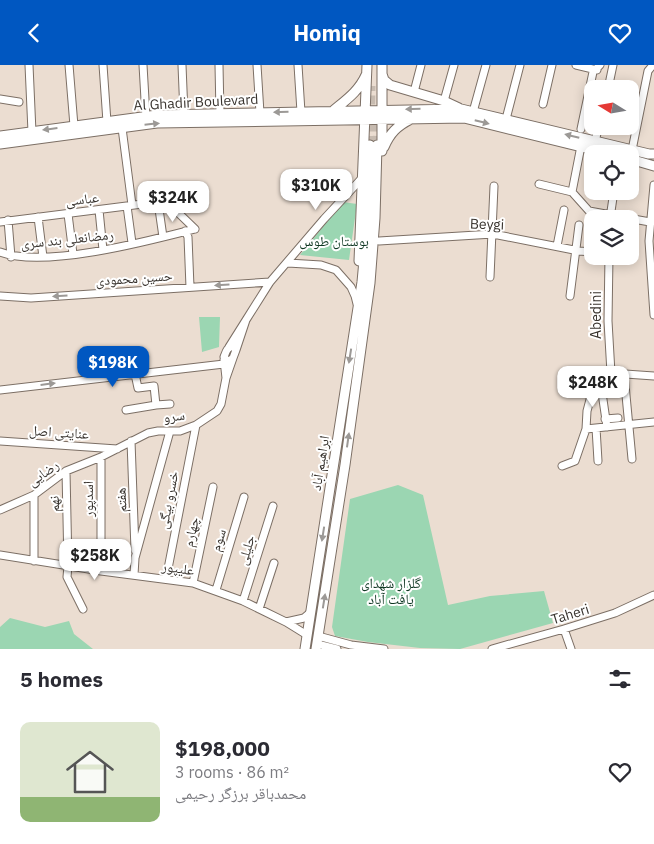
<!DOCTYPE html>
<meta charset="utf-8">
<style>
body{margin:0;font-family:"IBM Plex Sans","Noto Naskh Arabic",sans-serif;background:#f2f2f3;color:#2b2b33;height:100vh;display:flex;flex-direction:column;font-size:19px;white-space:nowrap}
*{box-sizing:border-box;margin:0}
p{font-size:16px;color:#7c7c81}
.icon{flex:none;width:28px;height:28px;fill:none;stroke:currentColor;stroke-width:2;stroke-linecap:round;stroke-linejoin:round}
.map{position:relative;height:584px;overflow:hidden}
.sheet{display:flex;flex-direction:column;background:#fff;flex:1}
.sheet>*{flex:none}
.needle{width:32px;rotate:281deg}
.tools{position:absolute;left:584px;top:15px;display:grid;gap:10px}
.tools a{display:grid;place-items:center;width:55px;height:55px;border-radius:10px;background:#fff;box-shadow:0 2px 12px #0003;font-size:25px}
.price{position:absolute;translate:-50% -42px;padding:0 11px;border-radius:10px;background:#fff;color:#222;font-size:16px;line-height:32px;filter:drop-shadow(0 1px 2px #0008)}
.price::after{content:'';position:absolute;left:50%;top:30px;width:15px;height:11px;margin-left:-8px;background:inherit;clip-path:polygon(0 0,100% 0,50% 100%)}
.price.on{background:#0057c1;color:#fff}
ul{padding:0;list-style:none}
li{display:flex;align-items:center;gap:15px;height:125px;padding:0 20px}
li span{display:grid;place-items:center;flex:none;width:140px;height:100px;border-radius:10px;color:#555}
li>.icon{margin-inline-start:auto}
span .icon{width:60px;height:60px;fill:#fffc;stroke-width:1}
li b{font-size:21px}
h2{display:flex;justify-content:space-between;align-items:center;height:60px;padding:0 20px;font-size:21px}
header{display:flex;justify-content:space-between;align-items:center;height:65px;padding:0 20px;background:#0057c1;color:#fff;font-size:22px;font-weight:800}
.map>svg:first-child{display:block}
.green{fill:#9bd6b2}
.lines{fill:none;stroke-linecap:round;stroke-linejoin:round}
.major-tunnel{stroke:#c7bbb0;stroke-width:9;stroke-dasharray:9 4.5;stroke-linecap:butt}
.minor-casing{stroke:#7c6f65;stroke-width:9}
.major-casing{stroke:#7c6f65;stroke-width:11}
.minor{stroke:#fff;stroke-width:7}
.major{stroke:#fff;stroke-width:9}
.oneway{fill:#9c9996}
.labels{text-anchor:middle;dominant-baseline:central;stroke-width:4;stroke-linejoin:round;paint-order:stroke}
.street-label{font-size:14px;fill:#38332e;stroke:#fff}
.park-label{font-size:14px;fill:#0e3722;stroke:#fff}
</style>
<header><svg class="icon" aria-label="back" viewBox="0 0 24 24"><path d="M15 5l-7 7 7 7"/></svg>Homiq<svg class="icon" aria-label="heart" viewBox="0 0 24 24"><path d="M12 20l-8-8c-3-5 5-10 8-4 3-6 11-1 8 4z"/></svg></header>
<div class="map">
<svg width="654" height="584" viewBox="0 0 654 584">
<rect width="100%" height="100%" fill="#ebddd1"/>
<path class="green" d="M343,137l14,2 -8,56 -49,-5z
M199,252h21l-1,30 -17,5z
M398,420l25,10 25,110 42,-9 54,-5 9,32 -93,26 -40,-1 -52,-6 -33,-6 -3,-9 18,-128z
M10,553l35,9 24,-6 5,13 19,15h-93v-22z"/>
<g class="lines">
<path class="major-tunnel" d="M370,80l1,-59
M377,80l1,-32"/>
<defs>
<path id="minor" d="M29,0l3,67
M69,0l5,61
M103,0l4,57
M143,0l3,52
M182,0l2,49
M219,0l1,49
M257,0l3,48
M298,0l3,47
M576,0l21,5
M608,24l5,-24
M414,27l7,-27
M0,34l19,3
M444,36l10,-36
M543,39l9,-39
M473,47l13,-47
M506,54l14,-54
M122,63l10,77
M581,64l12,-57 7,-7
M595,76l4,-15
M632,85l16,-79 5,-6
M539,119l33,8 17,19 61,11
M572,127l9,-46
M158,137l5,35
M127,141l5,37
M99,145l4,40
M68,149l5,40
M38,152l5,40
M610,153l4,-27
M8,155l3,37
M0,157l166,-21 29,28
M185,166l3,6 2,50
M379,176l114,-7 86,17 13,1
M557,181l7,-36
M0,187c43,17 149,-11 195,-23
M609,191l-1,65 3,52
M288,198l33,2 15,5 15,17 4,9 2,8
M490,212l4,-91
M0,231l31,2 239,-16
M570,231l9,-71
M654,250l-5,-74 5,-56
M246,255l24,-38 54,-63 39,-42
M233,281l3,4 -3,8 -5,4 -4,-5c2,-5 3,-10 9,-11z
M229,282l17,-27 -10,30
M224,295l2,18 7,-20
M611,308l43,3
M624,309l8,85
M601,321l6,41
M0,325l224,-26
M156,340l14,-1
M126,345l30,-5 -2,-19 -16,2 -3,-14
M605,354l13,-1
M596,363l2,33
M586,364l68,-7
M0,376l117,8
M131,376l4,109
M101,392v114
M562,401l13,-5 11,-32 1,-18 4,-15 20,-23
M66,406l2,95 -1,11 16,32
M34,430v66
M0,445l34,-15 32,-24 35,-14 47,-24 10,-2h22l16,-6 21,-14 4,-7 5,-26
M0,490l101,16 92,12 50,18 43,21 21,13
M134,510l1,-17 35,-127
M166,514l30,-154
M193,518l20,-96
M216,525l28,-93
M243,536l30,-95
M259,544l15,-46
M286,557l18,-4 7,-6
M564,564l7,20
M318,571l33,9 33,4
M317,579l20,5
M492,584l72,-20 51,-16 39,-18"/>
<path id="major" d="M382,9l2,6 6,5 54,16 15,7
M334,45c12,-10 25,-19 32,-35
M0,71l157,-21 304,-6 188,45h5
M0,79l157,-21 307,-5 146,36
M384,82c6,-14 13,-21 27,-28
M382,86v-86
M630,94l24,7
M359,196l8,-196
M305,584l57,-367 6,-65 2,-72
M316,584l29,-184 25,-182 5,-65 2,-73"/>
</defs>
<use href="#minor" class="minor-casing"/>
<use href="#major" class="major-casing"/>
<use href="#minor" class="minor"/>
<use href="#major" class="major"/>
</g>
<defs><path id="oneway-solid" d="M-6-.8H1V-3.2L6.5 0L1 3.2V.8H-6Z" transform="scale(1.25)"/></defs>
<g class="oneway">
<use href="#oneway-solid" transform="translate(413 44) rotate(179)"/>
<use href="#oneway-solid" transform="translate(281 47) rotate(179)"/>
<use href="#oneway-solid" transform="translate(482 57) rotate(14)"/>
<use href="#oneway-solid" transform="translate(152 59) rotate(-6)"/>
<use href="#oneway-solid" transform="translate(50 64) rotate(173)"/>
<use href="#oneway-solid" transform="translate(572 71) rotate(-166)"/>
<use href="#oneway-solid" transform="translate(222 220) rotate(176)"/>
<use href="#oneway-solid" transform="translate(60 231) rotate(176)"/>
<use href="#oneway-solid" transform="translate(350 291) rotate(99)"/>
<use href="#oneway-solid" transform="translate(48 319) rotate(-7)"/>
<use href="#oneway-solid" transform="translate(348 375) rotate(-82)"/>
<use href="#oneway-solid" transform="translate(323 469) rotate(99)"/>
<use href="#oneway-solid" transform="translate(324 536) rotate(-81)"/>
</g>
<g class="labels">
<g class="street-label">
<text transform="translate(196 37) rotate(-3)">Al Ghadir Boulevard</text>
<text transform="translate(82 134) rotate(-7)">عباسی</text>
<text transform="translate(487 159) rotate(2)">Beygi</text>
<text transform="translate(67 174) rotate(-6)">رمضانعلی بند سری</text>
<text transform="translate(134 213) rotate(-4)">حسین محمودی</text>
<text transform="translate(596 250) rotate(-90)">Abedini</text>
<text transform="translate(174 351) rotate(-8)">سرو</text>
<text transform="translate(59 367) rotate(4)">عنایتی اصل</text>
<text transform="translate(320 398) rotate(-81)">ابراهیم آباد</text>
<text transform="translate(43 408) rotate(-35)">رضایی</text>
<text transform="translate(88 434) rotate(-90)">اسدپور</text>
<text transform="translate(121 435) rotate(-92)">هفتم</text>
<text transform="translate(168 435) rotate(-79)">خسرو بیگی</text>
<text transform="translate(54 439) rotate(-92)">نهم</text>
<text transform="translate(191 467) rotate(-78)">چهارم</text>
<text transform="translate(218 475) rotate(-73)">سوم</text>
<text transform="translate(246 485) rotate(-73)">جلیلی</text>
<text transform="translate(178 503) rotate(8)">علیپور</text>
<text transform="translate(570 549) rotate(-17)">Taheri</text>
</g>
<g class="park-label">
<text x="334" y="176">بوستان طوس</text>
<text x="391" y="518">گلزار شهدای<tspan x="391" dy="16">یافت آباد</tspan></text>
</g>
</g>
</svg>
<div class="tools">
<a><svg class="needle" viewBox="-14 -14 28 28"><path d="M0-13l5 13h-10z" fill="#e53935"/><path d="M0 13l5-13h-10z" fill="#7c7c81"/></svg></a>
<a><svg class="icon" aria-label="locate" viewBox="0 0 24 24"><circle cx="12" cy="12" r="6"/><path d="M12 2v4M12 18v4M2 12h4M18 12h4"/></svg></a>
<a><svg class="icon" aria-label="layers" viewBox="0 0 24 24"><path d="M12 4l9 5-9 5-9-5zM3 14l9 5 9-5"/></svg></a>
</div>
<b class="price" style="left:316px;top:146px">$310K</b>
<b class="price" style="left:173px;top:158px">$324K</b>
<b class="price on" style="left:113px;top:323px">$198K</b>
<b class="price" style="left:593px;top:343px">$248K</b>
<b class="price" style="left:95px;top:516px">$258K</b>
</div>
<section class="sheet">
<h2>5 homes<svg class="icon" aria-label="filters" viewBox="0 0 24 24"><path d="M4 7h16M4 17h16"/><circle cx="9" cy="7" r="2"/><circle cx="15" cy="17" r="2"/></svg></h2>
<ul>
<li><span style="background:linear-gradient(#dfe7d0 75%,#8fb573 0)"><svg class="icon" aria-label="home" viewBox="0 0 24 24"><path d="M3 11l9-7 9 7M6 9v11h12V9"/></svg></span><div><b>$198,000</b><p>3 rooms · 86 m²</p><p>محمدباقر برزگر رحیمی</p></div><svg class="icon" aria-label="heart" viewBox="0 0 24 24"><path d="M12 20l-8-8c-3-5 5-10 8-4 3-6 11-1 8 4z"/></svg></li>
</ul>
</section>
